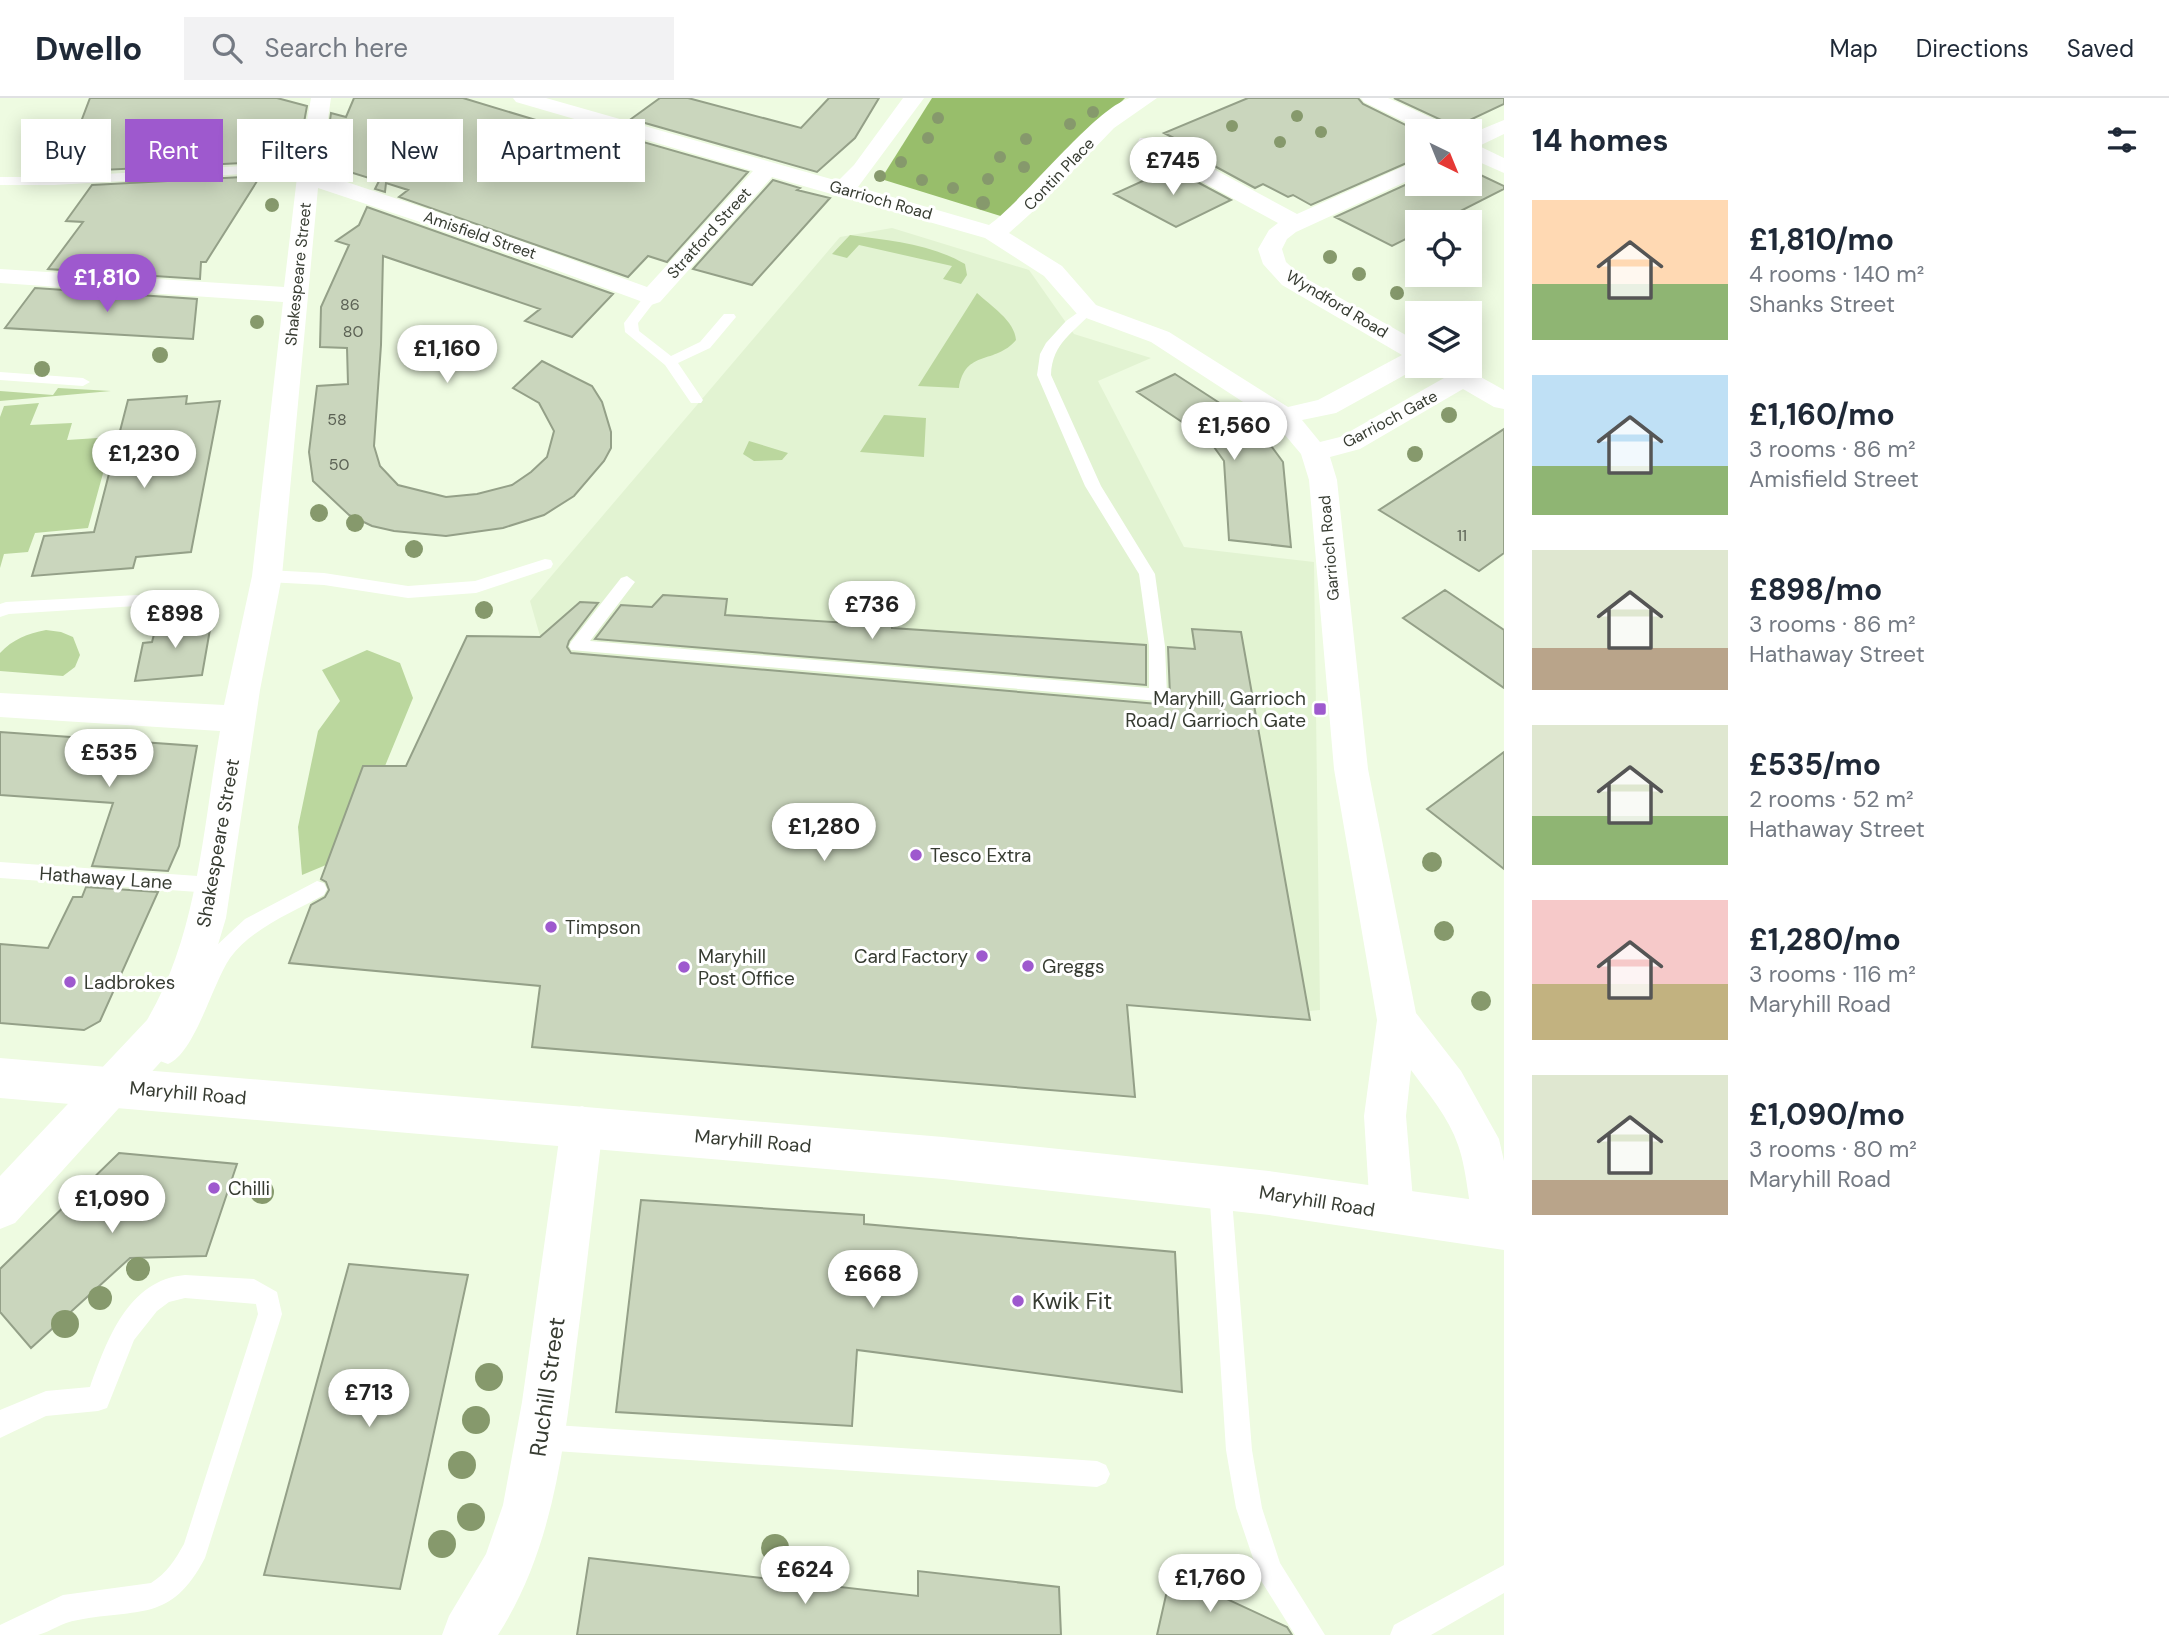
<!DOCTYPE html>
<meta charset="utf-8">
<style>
body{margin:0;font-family:"DM Sans",sans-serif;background:#f2f2f3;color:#1f2937;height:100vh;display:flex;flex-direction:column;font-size:26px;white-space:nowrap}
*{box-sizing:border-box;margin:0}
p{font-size:23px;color:#747a83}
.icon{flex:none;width:38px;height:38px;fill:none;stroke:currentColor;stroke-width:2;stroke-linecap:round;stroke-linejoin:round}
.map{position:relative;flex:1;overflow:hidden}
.details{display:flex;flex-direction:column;background:#fff;width:665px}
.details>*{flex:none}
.banner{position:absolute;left:21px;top:21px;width:665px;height:63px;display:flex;gap:14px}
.needle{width:46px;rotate:137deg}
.tools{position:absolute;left:1405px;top:21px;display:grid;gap:14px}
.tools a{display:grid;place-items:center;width:77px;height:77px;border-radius:0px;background:#fff;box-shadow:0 4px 18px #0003;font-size:35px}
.price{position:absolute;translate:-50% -60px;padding:0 16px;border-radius:24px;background:#fff;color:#222;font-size:23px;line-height:46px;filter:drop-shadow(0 2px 4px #0008)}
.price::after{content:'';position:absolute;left:50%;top:42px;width:21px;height:16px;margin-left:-10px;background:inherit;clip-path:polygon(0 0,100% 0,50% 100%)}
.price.current{background:#9e59ce;color:#fff}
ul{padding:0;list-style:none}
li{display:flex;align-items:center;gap:21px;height:175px;padding:0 28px}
li span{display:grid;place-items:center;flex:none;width:196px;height:140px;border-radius:0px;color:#555}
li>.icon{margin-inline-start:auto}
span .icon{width:84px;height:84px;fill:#fffc;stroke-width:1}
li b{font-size:30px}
h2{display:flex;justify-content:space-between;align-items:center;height:84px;padding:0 28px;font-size:30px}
.tag{padding:0 24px;border-radius:0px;background:#fff;box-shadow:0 4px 18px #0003;font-size:24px;line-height:63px}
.tag.current{background:#9e59ce;color:#fff}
header{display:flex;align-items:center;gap:42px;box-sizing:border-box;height:98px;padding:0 35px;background:#fff;border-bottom:2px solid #e0e1e3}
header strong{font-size:33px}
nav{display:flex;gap:38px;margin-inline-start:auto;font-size:24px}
.search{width:490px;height:63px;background:#f2f2f3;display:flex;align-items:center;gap:18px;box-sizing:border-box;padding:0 24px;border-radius:0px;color:#747a83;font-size:26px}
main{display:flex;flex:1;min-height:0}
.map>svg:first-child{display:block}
.built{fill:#e2f3d2}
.green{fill:#bbd79e}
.forest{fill:#98be6b}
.building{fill:#cad6bd;stroke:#94a088;stroke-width:2}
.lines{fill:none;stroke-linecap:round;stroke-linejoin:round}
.service{fill:#fff;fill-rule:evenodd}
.minor{fill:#fff;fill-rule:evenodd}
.primary{fill:#fff;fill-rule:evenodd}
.tree{fill:#86996c}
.poi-dot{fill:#9e59ce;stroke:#fff;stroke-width:2.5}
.labels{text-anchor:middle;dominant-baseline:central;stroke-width:6;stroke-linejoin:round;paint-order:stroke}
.far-street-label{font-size:16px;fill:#373c32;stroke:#fff}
.number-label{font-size:16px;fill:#5c6255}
.poi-label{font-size:19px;fill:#373c32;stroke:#fff;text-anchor:start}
.street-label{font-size:19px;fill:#373c32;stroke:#fff}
.near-poi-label{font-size:23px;fill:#373c32;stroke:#fff;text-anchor:start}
.near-street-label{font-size:23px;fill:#373c32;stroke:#fff}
</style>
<header>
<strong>Dwello</strong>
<div class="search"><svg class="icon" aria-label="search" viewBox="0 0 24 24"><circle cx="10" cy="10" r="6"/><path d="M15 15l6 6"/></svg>Search here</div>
<nav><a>Map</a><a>Directions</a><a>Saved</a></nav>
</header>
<main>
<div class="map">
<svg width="1504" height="1537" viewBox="0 0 1504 1537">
<rect width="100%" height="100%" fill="#eefbe1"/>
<path class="built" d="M892,130l137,42 45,64 77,24 -53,23 86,166 130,15 6,448 -11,1 1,9 -183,-15 8,92 -603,-50 8,-61 -251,-23 74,-197 43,-1 61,-129h73l-10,-35 310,-364z"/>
<path class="green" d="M850,137c40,6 79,8 115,29l2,11 -6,9 -18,-5 9,-13 -93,-21 -12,13 -15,-4z
M977,195c13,12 38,28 39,47 -21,25 -51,9 -57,48l-41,-2z
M58,290l53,3 -111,10v-10l53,4z
M39,305l-9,22 42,-2 -5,17 46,-3 -25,91 -53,5 -7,19 -24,2 -4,14v-151l4,-11z
M884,317l42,3 -2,39 -64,-5z
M749,343l39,12 -6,7 -28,1 -11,-7z
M46,532l15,2 12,5 7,18 -5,12 -12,9 -63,-5v-18c13,-14 27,-19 46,-23z
M367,552l33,13 13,35 -28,68h-22l-37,99 -24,10 -4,-48 20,-96 22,-30 -18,-31z"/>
<path class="forest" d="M932,0h193l-118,120 -126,-39z"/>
<path class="building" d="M90,0h187l30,8 -10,55 -28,2 -2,3 -24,-3 -181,9z
M354,0h109l139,42 10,-7 136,39 -81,90 -19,-6 -20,21 -229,-80 9,-7 -22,-7 -1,9 -10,-3 4,-8 -55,-17 7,-51 15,4z
M660,0h28l113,30 28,-30h50l-24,40 -38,34 -186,-53z
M1248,0h110l5,6 55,27v27l-107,47 -18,-10 -5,2 -25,-13 -8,4 -59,-32 7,-3 -39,-20z
M1394,0h110v6l-51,24 -3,-4z
M1171,70l60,32 -55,27 -62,-33z
M1470,72l34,16v3l-65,33h-21v11l-26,13 -57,-29 83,-38v5h52z
M243,79l16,1 -53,84h-5l-1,17 -152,-10 35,-47 -17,-1 26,-36z
M773,82l27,8 -3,2 33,8 -78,87 -59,-16z
M367,109l246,87 -41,43 -47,-16 15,-12 -157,-53 -2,89 -7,101 6,20 18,19 48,12 31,-3 35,-9 19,-13 16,-15 7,-26 -15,-28 -26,-15 29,-27 50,25 10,16 9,30v16l-7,13 -30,35 -30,19 -41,13 -57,8 -52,-5 -22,-5 -23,-11 -36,-34 -4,-29 8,-66 31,-2 -1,-36 -27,-1 1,-40 28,-62 -13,-4 23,-16z
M35,190l162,11 -4,40 -188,-11z
M1175,276l83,54 25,34 8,85 -62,-7 -5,-79 -15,-21 -72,-48z
M187,298l-1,8 34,-3 -29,151 -55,5 -3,11 -101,8 12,-40 50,-4 34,-132z
M1504,331v124l-25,18 -100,-61z
M1445,492l59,40v58l-101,-70z
M663,497l64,4 -2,16 123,8 1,-21 44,3 -1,23 254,17v40l-551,-46 26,-34 31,2z
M580,504l18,1 -29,38 -2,6 4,6 587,51 8,-3 4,-6 -2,-48 27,2 -3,-20 49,3 69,388 -183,-15 8,92 -603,-50 8,-61 -251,-23 22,-58 14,-8 4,-7 -3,-8 -5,-3 42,-113h43l61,-130 73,1z
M212,520l-10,57 -67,6 8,-38 9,-1 5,-19z
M0,634l197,14 -18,100 -11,25 -76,-5 21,-63 -113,-8z
M1504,654v117l-77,-60z
M86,789l72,5 -58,129 -16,9 -84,-7v-79l48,4 25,-51h9z
M119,1055l118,11 -31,92 -76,2 -99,90 -31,-36v-43z
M641,1102l223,15v9l311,28 7,140 -325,-42 -5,76 -236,-14z
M349,1166l119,11 -68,314 -136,-14z
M589,1460l329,38v-25l141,16 2,48h-484z
M1171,1475l116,54 5,8h-135z"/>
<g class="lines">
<path class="service" d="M243,68l65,7 6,4 -6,4 -65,-7 -189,11h-54v-8h54z
M651,195l7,4 -20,26 1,8 32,25 29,-14 24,-28h10l2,3 -26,31 -32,15 25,37 -2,3h-10l-26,-38 -40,-33 -1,-9 22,-29z
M1087,208l7,4c-19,22 -42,32 -43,65l50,111 54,88 10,72 2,49 -3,5 -6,1 -587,-51 -2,-4 2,-4 50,-64 6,-2 8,6 -45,59 559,47v-42l-10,-72 -54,-88 -48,-111 3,-21 6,-11 20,-22z
M0,274l83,6 7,4 -7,4 -83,-6z
M545,461l6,1 2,4 -2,4 -75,25 -68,5 -84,-13 -57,-3 -8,-6 8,-6 57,3 84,13 67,-5z
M194,494l8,6 -2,4 -191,12 -9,3v-13l6,-2z
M0,764l212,15 7,2 3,6 -3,6 -7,2 -212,-15z
M317,783l7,2 3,6 -3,6c-31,17 -72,33 -94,63 -17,24 -35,95 -62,106l-8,-3 -3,-7 3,-7 26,-39 30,-62 29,-27z
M1220,1078l8,3 3,8 21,263 10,58 18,55 45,72h-30l-35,-56 -24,-71 -10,-58 -17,-263 3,-8z
M185,1177l69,4 23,13 5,22 -77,244c-34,65 -66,50 -127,62 -18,3 -26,11 -40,15 -11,0 -27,0 -38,0v-10l63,-30 88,-12c16,-10 24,-23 33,-39l74,-230 -2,-10 -71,-6 -16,4 -12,9 -23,29 -27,68 -9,3 -52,5 -46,22v-28l46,-19 44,-4c17,-47 38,-107 95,-112z
M540,1326l557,37 9,4 4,9 -4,9 -9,4 -557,-37 -9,-4 -4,-9 4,-9z
M1504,1467v28l-73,42h-41l4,-10z"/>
<path class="minor" d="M311,0h20l-11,75 170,57 157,57 106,-116 -237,-69 -3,-4h33l292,83 16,-16 49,-67h21l-66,89 131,38c38,-28 105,-116 141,-127 8,0 19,0 27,0l-43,30 -74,77 -31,28 53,33 34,39 73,27 119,75 30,-7 84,-45 -120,-70 -19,-21 -5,-15 11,-19 9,-7 -138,-75 -3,-5 3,-5h16l141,76 121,-54v16l-122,56 -9,7 -5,10 4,13 14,13 118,67v24h3l-85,47 -34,7 18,22 20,-5 104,-59 -11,-6 -4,-6h32l43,24v19l-10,-2 -31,-18 -103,60 -30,8 7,23 31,289 48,244 45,58 38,68 5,22v83l-8,4 -16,-7c-13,-31 -11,-65 -22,-96 -9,-27 -30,-52 -47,-75l-5,46 8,96 -6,15 -16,6 -16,-6 -6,-15 -6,-96 13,-96 -43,-251 -25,-289 -8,-26 -27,-32 -123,-80 -73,-27 -34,-39 -59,-38 -213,-61 -112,125 -9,3 -177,-65 -156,-52 -36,388 -22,114 -34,228 -18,60 -33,68 -160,177 -15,6v-53l147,-156c51,-85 56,-193 73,-289l-220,-14v-24l224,12 28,-129 31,-274 -283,-19v-14l284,18 13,-110z
M1361,0h27l61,28 3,5h-28l-60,-29z
M1504,22v14l-25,12 25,12v15l-34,-15v-24z
M582,1008l15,6 6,14c-9,74 -17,149 -27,223 -12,99 -23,200 -78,286h-56l7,-19 37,-62 17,-49 19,-103 39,-276 6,-14z"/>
<path class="primary" d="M0,960l943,79 326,34 235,33v46l-235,-35 -326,-36 -943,-81z"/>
</g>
<g class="tree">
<circle cx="1093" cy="14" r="6"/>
<circle cx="1297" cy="18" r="6"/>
<circle cx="938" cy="20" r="6"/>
<circle cx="1070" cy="26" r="6"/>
<circle cx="1232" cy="28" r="6"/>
<circle cx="1321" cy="34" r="6"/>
<circle cx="928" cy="40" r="6"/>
<circle cx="1026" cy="41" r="6"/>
<circle cx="1280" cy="44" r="6"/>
<circle cx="1000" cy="59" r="6"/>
<circle cx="901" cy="64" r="6"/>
<circle cx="1024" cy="69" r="6"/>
<circle cx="880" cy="78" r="6"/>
<circle cx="988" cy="81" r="6"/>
<circle cx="922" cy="82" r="6"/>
<circle cx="953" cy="90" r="6"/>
<circle cx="983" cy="105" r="7"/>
<circle cx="272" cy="107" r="7"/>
<circle cx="1330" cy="159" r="7"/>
<circle cx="1359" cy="176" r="7"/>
<circle cx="1397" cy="195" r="7"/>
<circle cx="257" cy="224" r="7"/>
<circle cx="160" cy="257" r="8"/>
<circle cx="42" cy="271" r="8"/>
<circle cx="1449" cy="317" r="8"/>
<circle cx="1415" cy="356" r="8"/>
<circle cx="319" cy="415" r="9"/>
<circle cx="355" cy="425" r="9"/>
<circle cx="414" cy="451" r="9"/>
<circle cx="484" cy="512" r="9"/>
<circle cx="1432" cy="764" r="10"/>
<circle cx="1444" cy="833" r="10"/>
<circle cx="1481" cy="903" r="10"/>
<circle cx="262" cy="1094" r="12"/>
<circle cx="138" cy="1171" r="12"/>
<circle cx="100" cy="1200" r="12"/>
<circle cx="65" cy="1226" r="14"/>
<circle cx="489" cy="1279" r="14"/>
<circle cx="476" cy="1322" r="14"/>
<circle cx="462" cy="1367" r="14"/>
<circle cx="471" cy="1419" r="14"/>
<circle cx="442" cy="1446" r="14"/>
<circle cx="775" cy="1450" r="14"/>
</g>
<g class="poi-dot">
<rect x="1313" y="604" width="14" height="14" rx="3.5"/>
<circle cx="916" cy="757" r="7"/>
<circle cx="551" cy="829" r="7"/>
<circle cx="982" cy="858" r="7"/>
<circle cx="1028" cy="868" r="7"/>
<circle cx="684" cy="869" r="7"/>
<circle cx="70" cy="884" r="7"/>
<circle cx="214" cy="1090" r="7"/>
<circle cx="1018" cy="1203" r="7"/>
</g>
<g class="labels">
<g class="far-street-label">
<text transform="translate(1059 76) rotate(-46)">Contin Place</text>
<text transform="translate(881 102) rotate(16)">Garrioch Road</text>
<text transform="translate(709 135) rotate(-48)">Stratford Street</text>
<text transform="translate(480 137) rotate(19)">Amisfield Street</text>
<text transform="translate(298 176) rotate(-84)">Shakespeare Street</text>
<text transform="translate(1337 206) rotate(31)">Wyndford Road</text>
<text transform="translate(1390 321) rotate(-28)">Garrioch Gate</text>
<text transform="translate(1329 450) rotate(-95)">Garrioch Road</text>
</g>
<g class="number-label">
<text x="350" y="206">86</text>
<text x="353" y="233">80</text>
<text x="337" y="321">58</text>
<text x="339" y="366">50</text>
<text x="1462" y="437">11</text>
</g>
<g class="poi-label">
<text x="1306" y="600" text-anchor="end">Maryhill, Garrioch<tspan x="1306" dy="22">Road/ Garrioch Gate</tspan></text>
<text x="930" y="757">Tesco Extra</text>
<text x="565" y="829">Timpson</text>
<text x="698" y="858">Maryhill<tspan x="698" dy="22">Post Office</tspan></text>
<text x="968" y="858" text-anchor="end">Card Factory</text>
<text x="1042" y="868">Greggs</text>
<text x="84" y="884">Ladbrokes</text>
<text x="228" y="1090">Chilli</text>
</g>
<g class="street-label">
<text transform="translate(218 745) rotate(-80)">Shakespeare Street</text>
<text transform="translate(106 780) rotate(4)">Hathaway Lane</text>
<text transform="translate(188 995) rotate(5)">Maryhill Road</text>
<text transform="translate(753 1043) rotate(5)">Maryhill Road</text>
<text transform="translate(1317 1103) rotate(9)">Maryhill Road</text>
</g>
<g class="near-poi-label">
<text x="1032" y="1203">Kwik Fit</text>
</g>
<g class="near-street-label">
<text transform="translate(547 1289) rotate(-82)">Ruchill Street</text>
</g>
</g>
</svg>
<div class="tools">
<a><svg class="needle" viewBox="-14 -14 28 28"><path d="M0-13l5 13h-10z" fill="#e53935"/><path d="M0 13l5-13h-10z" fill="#747a83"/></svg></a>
<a><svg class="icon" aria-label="locate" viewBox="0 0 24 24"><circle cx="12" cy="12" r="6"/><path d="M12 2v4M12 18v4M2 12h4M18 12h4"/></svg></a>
<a><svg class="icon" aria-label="layers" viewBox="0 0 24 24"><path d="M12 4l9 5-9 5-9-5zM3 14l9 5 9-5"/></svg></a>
</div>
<b class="price" style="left:1173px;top:99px">£745</b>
<b class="price current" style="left:107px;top:216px">£1,810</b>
<b class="price" style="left:447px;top:287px">£1,160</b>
<b class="price" style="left:1234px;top:364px">£1,560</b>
<b class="price" style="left:144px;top:392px">£1,230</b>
<b class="price" style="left:872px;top:543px">£736</b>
<b class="price" style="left:175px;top:552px">£898</b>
<b class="price" style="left:109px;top:691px">£535</b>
<b class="price" style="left:824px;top:765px">£1,280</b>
<b class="price" style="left:112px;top:1137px">£1,090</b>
<b class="price" style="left:873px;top:1212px">£668</b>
<b class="price" style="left:369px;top:1331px">£713</b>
<b class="price" style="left:805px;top:1508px">£624</b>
<b class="price" style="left:1210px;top:1516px">£1,760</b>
<div class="banner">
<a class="tag">Buy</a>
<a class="tag current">Rent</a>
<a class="tag">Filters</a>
<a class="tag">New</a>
<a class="tag">Apartment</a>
</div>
</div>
<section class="details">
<h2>14 homes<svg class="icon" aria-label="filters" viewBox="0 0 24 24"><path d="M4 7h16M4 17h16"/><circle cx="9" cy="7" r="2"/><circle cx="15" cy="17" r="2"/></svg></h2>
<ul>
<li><span style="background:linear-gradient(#ffd9b3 60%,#8fb573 0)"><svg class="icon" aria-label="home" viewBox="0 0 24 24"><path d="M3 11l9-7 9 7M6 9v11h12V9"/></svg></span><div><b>£1,810/mo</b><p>4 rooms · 140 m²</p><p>Shanks Street</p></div></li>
<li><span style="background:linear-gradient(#bfe0f5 65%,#8fb573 0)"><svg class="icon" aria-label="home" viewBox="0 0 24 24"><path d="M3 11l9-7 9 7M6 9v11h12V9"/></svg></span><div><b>£1,160/mo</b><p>3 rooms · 86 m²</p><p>Amisfield Street</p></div></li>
<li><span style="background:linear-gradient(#dfe7d0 70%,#b9a48a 0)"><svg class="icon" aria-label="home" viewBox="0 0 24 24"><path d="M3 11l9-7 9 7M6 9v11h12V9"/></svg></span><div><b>£898/mo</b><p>3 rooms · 86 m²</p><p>Hathaway Street</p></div></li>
<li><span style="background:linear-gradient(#dfe7d0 65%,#8fb573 0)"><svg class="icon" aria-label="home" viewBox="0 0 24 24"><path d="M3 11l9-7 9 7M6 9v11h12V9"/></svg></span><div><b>£535/mo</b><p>2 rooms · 52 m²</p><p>Hathaway Street</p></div></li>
<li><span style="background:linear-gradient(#f6c9c9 60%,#c2b280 0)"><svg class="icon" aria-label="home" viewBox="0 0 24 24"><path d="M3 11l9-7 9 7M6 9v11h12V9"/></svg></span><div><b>£1,280/mo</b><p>3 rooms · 116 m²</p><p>Maryhill Road</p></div></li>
<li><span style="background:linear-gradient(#dfe7d0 75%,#b9a48a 0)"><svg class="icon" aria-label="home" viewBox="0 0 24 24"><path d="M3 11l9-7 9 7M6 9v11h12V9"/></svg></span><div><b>£1,090/mo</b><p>3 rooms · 80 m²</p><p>Maryhill Road</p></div></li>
</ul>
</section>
</main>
